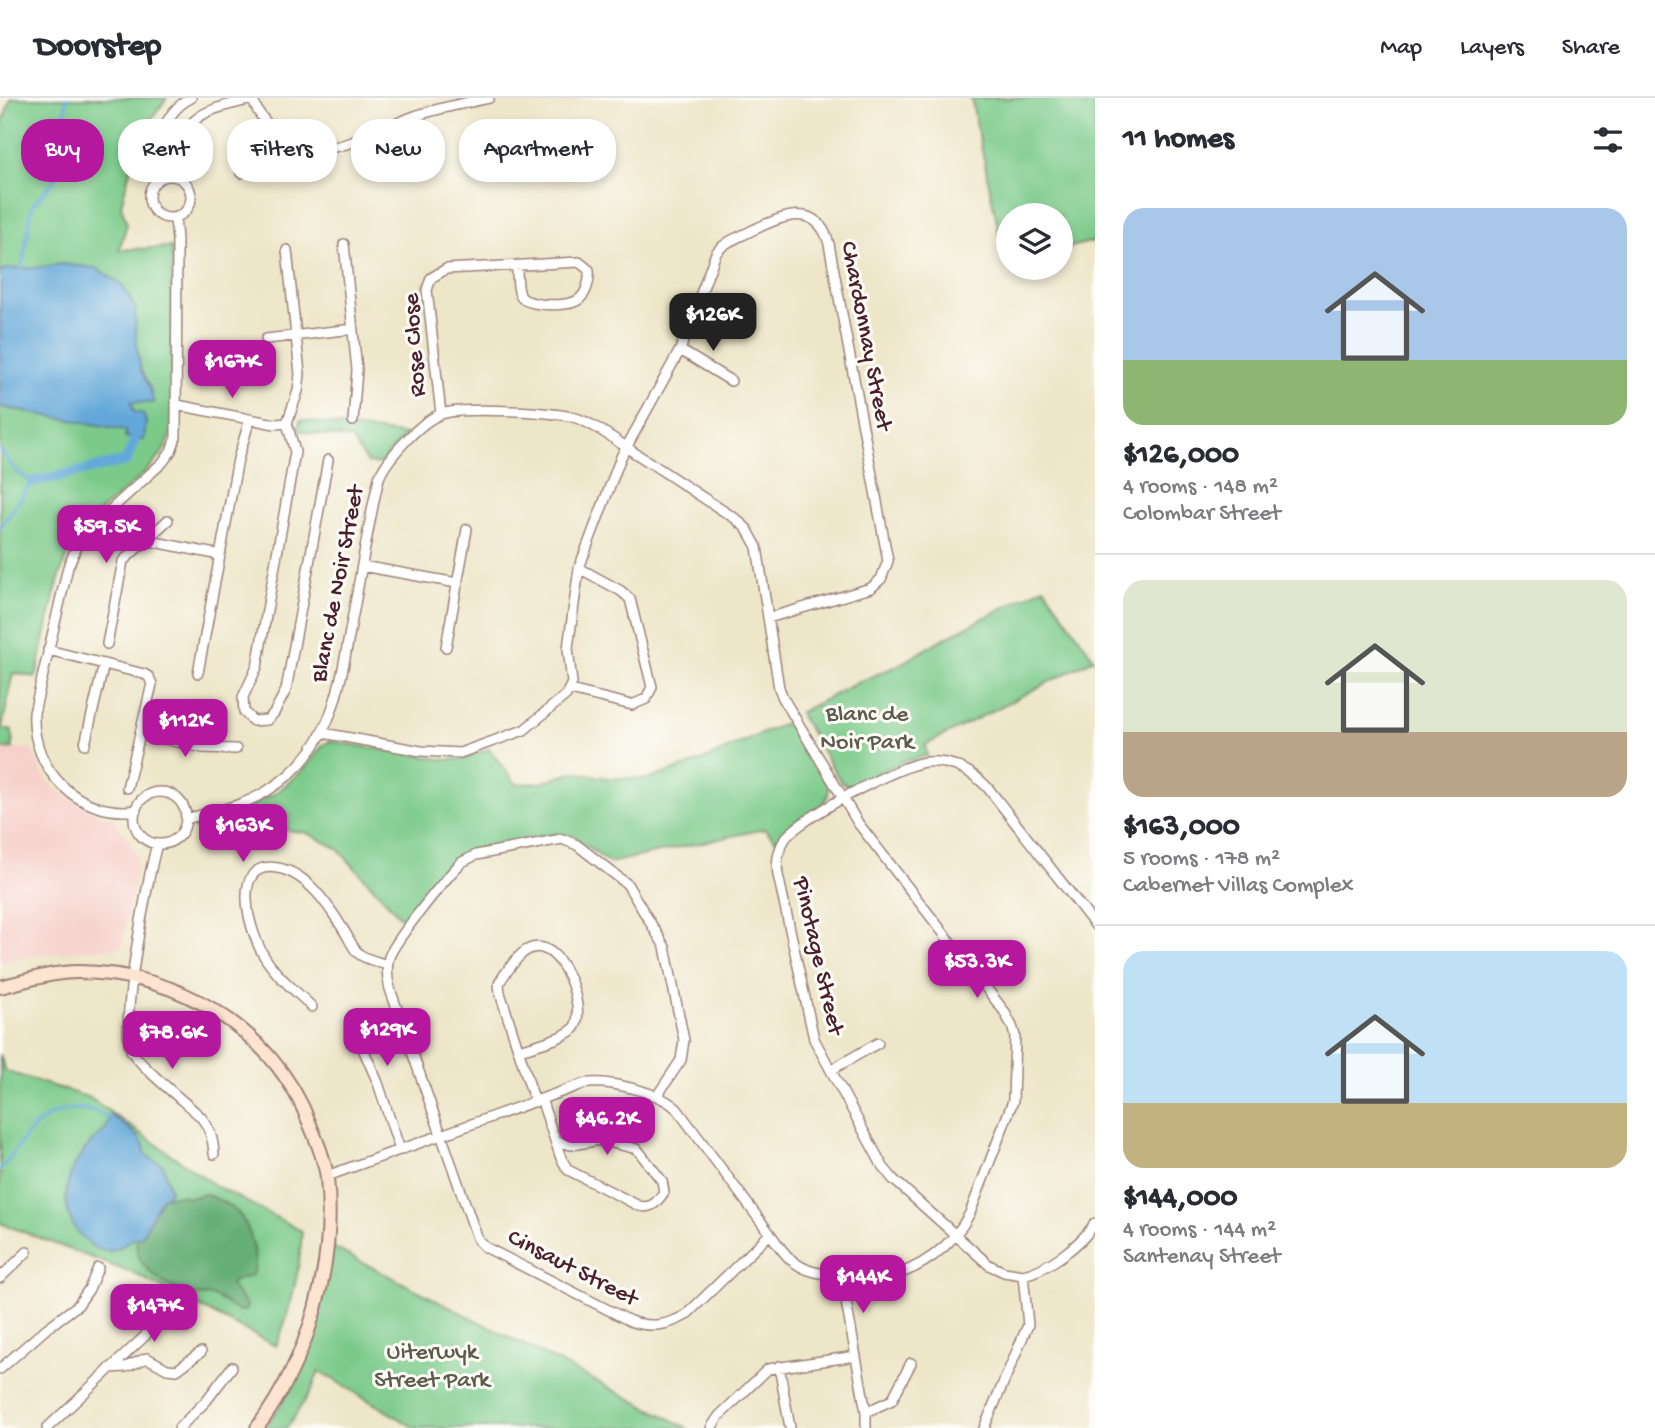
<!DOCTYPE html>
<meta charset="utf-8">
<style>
body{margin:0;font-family:"Gochi Hand",sans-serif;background:#f2f2f3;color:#2b2b33;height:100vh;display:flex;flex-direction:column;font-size:26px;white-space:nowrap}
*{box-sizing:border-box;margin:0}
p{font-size:23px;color:#7c7c81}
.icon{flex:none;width:38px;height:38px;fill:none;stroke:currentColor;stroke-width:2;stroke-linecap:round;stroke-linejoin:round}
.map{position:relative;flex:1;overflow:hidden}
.sheet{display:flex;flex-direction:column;background:#fff;width:560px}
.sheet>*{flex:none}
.guide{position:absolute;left:21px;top:21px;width:665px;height:63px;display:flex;gap:14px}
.fabs{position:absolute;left:996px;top:105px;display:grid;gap:14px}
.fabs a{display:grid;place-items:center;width:77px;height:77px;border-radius:50%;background:#fff;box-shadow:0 4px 10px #0003;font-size:35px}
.price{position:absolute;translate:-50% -60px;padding:0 16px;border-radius:14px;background:#b5179e;color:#fff;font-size:23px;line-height:46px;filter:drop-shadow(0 2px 4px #0008)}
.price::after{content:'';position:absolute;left:50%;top:42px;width:21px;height:16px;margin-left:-10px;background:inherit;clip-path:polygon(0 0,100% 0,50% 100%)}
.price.on{background:#222;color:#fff}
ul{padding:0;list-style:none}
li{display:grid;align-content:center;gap:14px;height:371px;padding:0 28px}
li+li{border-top:2px solid #e1e1e2}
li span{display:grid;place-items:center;height:217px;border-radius:21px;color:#555}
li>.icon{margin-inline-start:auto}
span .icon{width:126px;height:126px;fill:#fffc;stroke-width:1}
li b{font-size:30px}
h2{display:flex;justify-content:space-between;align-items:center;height:84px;padding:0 28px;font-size:30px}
.tag{padding:0 24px;border-radius:28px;background:#fff;box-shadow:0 4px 10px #0003;font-size:24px;line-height:63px}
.tag.on{background:#b5179e;color:#fff}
header{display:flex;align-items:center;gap:42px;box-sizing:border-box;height:98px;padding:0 35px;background:#fff;border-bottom:2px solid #e1e1e2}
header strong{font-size:33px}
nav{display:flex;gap:38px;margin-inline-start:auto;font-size:24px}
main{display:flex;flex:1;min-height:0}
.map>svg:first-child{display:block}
.built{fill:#f7d0ca}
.green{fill:#7cca8a;stroke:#63745a;stroke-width:2}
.forest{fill:#65ae76;stroke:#586650;stroke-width:2}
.water{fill:#64a8d9;stroke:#576482;stroke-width:2}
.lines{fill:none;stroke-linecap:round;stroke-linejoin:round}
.stream{stroke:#64a8d9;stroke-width:3.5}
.canal{stroke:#64a8d9;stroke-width:10}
.street-casing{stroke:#9c827a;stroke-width:12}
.secondary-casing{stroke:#9c827a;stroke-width:16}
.street{stroke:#fff;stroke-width:9}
.secondary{stroke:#fde4d1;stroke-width:12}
.labels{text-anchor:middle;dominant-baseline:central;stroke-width:6;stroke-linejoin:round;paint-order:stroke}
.street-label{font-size:24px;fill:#4a1f2b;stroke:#fdfcf7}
.park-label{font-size:24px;fill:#5c5b4c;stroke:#fdfcf7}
</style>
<header>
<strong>Doorstep</strong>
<nav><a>Map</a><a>Layers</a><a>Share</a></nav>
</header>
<main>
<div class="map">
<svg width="1095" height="1330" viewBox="0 0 1095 1330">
<rect width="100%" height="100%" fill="#fdfcf7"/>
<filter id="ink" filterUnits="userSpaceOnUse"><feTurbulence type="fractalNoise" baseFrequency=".0143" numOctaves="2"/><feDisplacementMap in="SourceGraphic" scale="14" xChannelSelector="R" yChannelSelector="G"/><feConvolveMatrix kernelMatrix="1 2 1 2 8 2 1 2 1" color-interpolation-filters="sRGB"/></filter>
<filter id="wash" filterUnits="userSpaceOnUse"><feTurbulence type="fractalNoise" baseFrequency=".00686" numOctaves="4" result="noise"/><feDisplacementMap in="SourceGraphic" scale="28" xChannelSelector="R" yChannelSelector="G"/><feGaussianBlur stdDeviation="1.57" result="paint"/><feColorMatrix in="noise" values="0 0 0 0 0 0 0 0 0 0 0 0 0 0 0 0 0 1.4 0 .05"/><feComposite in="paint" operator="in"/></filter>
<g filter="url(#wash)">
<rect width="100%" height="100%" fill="#eee6c9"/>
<path class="built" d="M31,650l10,23 13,17 43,26 16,4 15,20 10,19 -16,90 -80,7 -42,8v-213z"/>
<path class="green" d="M11,0h156l-15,20 -8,42 -11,-1 -12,46 6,19 -8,26 53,-3v180c-2,40 -70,74 -93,107 -23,31 -33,104 -43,143l-23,-4 -11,55 10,3 1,17 -13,1v-619z
M971,0h124v143l-34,8 -1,-34h-52v45l-3,1z
M300,322l106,15 -27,29 -11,-1 -17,-24 -53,-8z
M1044,489l50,72 -169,86 2,11 -26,6 -44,23 -8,1 -8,-4 -42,-69 60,-31 38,-16 44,-26z
M790,623l38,64c5,21 -22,28 -36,39 -6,4 -11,11 -15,17l-13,-12 -155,34 -34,-26 -15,-4 -86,17c-26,8 -51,50 -69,72l-68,-74 -30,-15 -34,-5 -68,12 -11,-13 8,-6 50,-16 24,-12 29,-25 18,-23 7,-4 117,19 16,-2 26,-9 27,35 25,-1 33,-11 34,6 41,1 52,-18z
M0,956l5,17 85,27 126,88 86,45c-2,40 -11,79 -26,115l-139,-71 -137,-52z
M332,1149l356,181h-273l-96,-57 -7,18 -25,39h-22c45,-61 54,-108 67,-181z"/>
<path class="forest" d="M205,1096c10,4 25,11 33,19 12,13 23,48 13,63l-12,3 -9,5 17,22 -2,5c-14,1 -18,-10 -30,-14 -6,-3 -15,0 -22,-2 -24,-5 -64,-30 -55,-58h3c5,-15 15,-26 21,-40l21,-2 6,3z"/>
<path class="water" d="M61,166l35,4 25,16 14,23 1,35 5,29 9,17 4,15 -23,-1 3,10 9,2 3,8 -2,18 -19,-3 1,-7 -126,-23v-136l5,-2 29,-1z
M111,1017c13,11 36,22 34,40l18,10 7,26 -4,5 -4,1 -21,40c-14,0 -19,14 -34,14 -12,0 -24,-12 -31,-21 -20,-31 -7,-65 17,-89 3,-4 9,-7 12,-11 4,-5 2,-9 6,-15z"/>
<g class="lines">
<path class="stream" d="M22,170l10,-62 24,-28 11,-80
M0,352l17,22 15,10 -32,46
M0,1071c12,-9 19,-27 30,-38 22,-23 52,-29 79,-13"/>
<path class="canal" d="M32,384l94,-21 9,-22"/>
</g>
</g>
<g filter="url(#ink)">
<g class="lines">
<defs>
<path id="street" d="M252,0c12,34 46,54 82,49 27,-5 55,-22 81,-31 24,-8 49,-13 74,-18
M241,75l36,-39
M149 99a21 21 0 1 1 42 0a21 21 0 1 1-42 0Z
M178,79c1,-61 20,-65 74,-78
M156,82c-1,-30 5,-67 35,-82
M344,146l13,126 -4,51
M287,152l13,124 -2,17 -11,32 8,29 -38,215 -14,30 1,15 9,9 14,-1 7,-7 12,-23 42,-230
M266,241l87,-10
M680,252l51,31
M177,307l98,19 12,-1
M441,316l-14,-124 4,-12 15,-9 133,-7 10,8c1,10 -2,24 -11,30 -10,7 -53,7 -58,-5 -3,-8 -3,-20 -3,-28
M145,442l75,15
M362,468l95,17
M107,546l16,-83 45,-41
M446,549l21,-118
M48,552l96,24 5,3 3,7 -25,104
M198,575l40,-214 12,-40
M570,592l62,15 14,-6 6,-12 -22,-88 -9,-8 -42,-23
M140,635l63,15 33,1
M323,635l98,18 39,2 64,-23 42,-35 6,-12 -4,-35 11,-80 42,-111 59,-107 36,-97c9,-12 24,-16 37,-23 28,-13 64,-30 76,14l59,317 -7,18 -10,9 -103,30
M85,646l19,-80
M134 720a26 26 0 1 1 52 0a26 26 0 1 1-52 0Z
M136,712c-57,8 -105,-40 -102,-97l34,-146 10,-23 19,-22 66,-60 8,-11 5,-14 1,-197 -2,-22
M186,721c29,-8 56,-12 81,-28 66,-41 72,-101 85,-171 9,-47 16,-95 27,-142 8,-20 42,-57 62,-64 22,-7 117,-3 138,5 21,8 40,24 59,36 33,21 65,43 98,64l11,10 10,18 22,141 4,10 75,125 146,188 8,15 3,10 -2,65 -43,112c-17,33 -51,59 -89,65 -12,2 -25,-1 -38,-2 -26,-2 -45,-5 -61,-26l-105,-141c-17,-17 -71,-30 -94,-25l-256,92
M157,746c-9,32 -38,183 -26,206 8,16 55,53 70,67 9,12 12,21 13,37
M312,909c-16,-16 -36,-31 -48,-51 -14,-22 -36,-97 14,-88 29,5 51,38 65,61 5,7 9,18 15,24 6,6 21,9 29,12
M351,923l27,62 22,67
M519,952c13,-4 47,-12 55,-22 15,-19 -20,-116 -59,-67 -6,8 -12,14 -16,23l1,9c12,36 23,72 35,109
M831,972l47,-27
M657,998l24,-36 3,-20 -19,-93 -38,-63 -50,-39 -15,-6 -86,16 -14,7c-15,14 -66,77 -73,95 -3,11 -2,21 1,32l88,251 7,7 145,74c20,7 37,5 56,-6l84,-81
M541,1001l20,59 7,12 71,36c13,3 18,-4 25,-14l-2,-11 -25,-32 -37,-9 -29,5 -15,-4
M1023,1177c24,-5 59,-31 72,-52
M844,1178l1,20 21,116v16
M0,1180l27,-26
M779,1268l11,62
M110,1270l16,-1 21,-9 20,11 10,1 24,-18
M0,1271l47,-41 31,-23 11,-16 9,-21
M866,1314l26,-12 19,-37
M47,1330l98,-92 19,-30
M179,1330l27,-27 26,-34
M711,1330l8,-12 49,-47 88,-13
M984,1330l44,-103 -5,-50 -19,-3 -15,-7 -96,-86 -10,-12 -69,-128 -36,-164c-2,-13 0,-25 7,-36 15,-21 115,-75 141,-77 25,-2 45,8 62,26l107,137"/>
<path id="secondary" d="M0,889c25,-6 52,-15 78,-15 99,0 195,57 231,150 7,18 16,37 18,56 9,87 -18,180 -70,250"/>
</defs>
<use href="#street" class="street-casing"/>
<use href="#secondary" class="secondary-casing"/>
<use href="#street" class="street"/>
<use href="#secondary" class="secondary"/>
</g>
</g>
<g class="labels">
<g class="street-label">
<text transform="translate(865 238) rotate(79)">Chardonnay Street</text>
<text transform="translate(416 247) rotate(-94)">Rose Close</text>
<text transform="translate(339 486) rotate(-79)">Blanc de Noir Street</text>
<text transform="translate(817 858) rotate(77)">Pinotage Street</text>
<text transform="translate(572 1171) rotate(27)">Cinsaut Street</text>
</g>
<g class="park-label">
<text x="867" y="617">Blanc de<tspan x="867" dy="28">Noir Park</tspan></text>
<text x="432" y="1255">Uiterwyk<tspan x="432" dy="28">Street Park</tspan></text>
</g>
</g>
</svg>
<div class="fabs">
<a><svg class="icon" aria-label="layers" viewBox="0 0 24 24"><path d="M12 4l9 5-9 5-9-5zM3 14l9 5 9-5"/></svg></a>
</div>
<b class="price on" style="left:713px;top:255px">$126K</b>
<b class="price" style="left:232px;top:302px">$167K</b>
<b class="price" style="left:106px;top:467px">$59.5K</b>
<b class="price" style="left:185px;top:661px">$112K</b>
<b class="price" style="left:243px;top:766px">$163K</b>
<b class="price" style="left:977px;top:902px">$53.3K</b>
<b class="price" style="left:387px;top:970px">$129K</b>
<b class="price" style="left:172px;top:973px">$78.6K</b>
<b class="price" style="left:607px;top:1059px">$46.2K</b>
<b class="price" style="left:863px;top:1217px">$144K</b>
<b class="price" style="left:154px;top:1246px">$147K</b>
<div class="guide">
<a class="tag on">Buy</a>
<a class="tag">Rent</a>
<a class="tag">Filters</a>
<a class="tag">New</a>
<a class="tag">Apartment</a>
</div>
</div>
<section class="sheet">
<h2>11 homes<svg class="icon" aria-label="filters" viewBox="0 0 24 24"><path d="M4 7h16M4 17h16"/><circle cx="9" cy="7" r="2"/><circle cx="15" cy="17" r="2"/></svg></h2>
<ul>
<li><span style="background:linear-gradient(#a9c7e8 70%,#8fb573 0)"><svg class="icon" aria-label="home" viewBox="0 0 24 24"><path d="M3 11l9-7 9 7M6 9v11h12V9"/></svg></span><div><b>$126,000</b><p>4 rooms · 148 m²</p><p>Colombar Street</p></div></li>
<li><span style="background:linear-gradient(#dfe7d0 70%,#b9a48a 0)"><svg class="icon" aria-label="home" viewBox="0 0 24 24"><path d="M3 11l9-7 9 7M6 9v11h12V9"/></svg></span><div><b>$163,000</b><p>5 rooms · 178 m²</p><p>Cabernet Villas Complex</p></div></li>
<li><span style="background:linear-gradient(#bfe0f5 70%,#c2b280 0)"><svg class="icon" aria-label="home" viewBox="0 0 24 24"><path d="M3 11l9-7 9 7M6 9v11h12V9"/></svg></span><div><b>$144,000</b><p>4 rooms · 144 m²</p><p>Santenay Street</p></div></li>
</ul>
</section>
</main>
